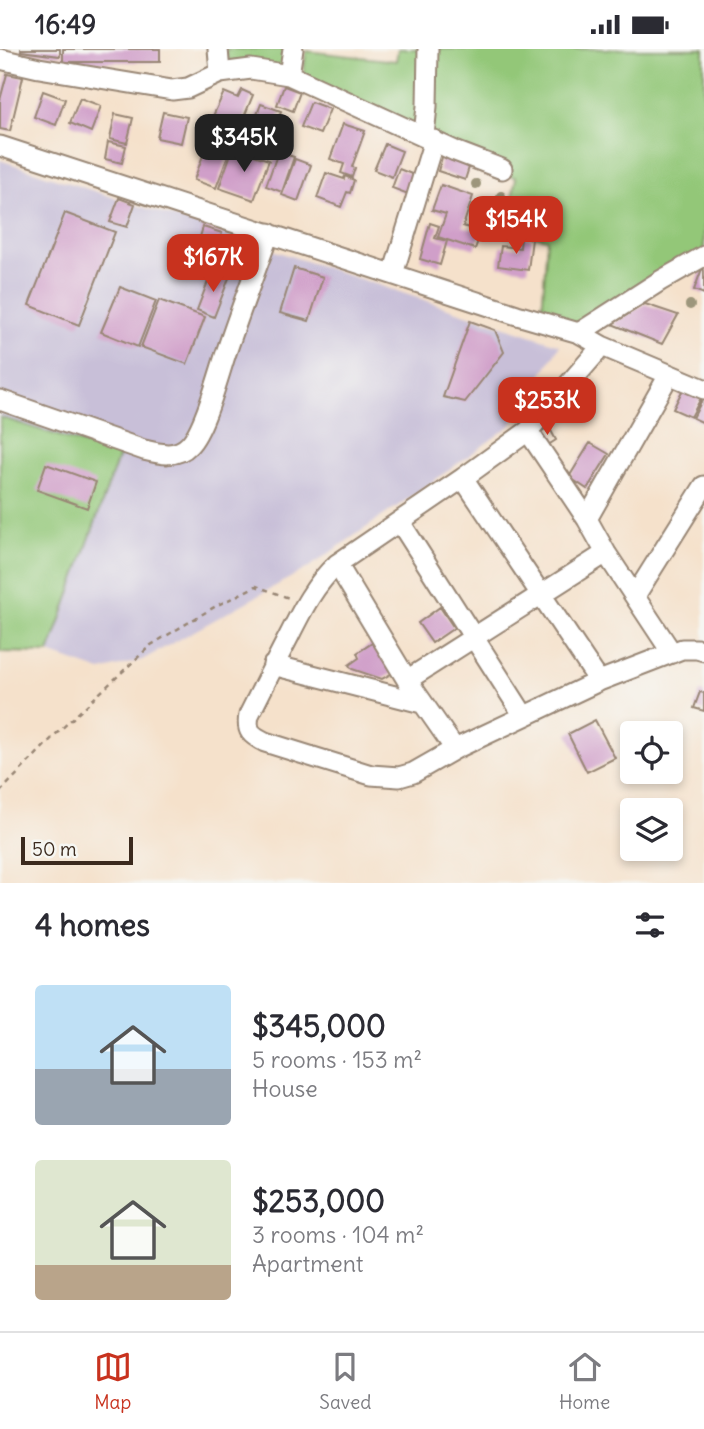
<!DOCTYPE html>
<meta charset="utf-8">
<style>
body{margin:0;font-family:Delius,sans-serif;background:#f2f2f3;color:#2b2b33;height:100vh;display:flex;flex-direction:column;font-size:26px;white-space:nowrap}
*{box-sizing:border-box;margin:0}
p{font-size:23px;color:#7c7c81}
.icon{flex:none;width:38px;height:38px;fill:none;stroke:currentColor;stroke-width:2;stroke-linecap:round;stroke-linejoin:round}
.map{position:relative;height:834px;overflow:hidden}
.side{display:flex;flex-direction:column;background:#fff;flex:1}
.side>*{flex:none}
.controls{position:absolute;left:620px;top:672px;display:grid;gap:14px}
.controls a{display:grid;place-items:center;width:63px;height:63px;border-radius:7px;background:#fff;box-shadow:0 4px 10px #0003;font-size:35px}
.scale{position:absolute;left:21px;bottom:18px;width:112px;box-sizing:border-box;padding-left:7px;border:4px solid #3b2a1e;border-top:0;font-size:19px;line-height:24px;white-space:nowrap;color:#3b2a1e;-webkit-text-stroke:5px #f6f6f2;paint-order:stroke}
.price{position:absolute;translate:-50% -60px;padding:0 16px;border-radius:14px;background:#c8321e;color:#fff;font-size:23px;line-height:46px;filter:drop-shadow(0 2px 4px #0008)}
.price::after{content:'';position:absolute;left:50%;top:42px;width:21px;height:16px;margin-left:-10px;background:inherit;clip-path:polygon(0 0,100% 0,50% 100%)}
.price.selected{background:#222;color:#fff}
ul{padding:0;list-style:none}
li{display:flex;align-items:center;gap:21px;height:175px;padding:0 35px}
li span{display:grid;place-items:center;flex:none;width:196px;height:140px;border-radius:7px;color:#555}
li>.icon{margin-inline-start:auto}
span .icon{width:84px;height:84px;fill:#fffc;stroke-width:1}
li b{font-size:30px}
h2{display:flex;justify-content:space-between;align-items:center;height:84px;padding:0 35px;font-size:30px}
.status{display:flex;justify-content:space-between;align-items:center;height:49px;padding:0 35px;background:#fff;direction:ltr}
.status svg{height:19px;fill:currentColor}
.tabs{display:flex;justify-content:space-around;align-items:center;height:98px;border-top:2px solid #e1e1e2;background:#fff;font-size:19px;color:#7c7c81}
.tabs a{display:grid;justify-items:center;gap:4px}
.tabs .selected{color:#c8321e}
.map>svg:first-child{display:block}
.industrial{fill:#c8bfd8}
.green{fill:#93c778;stroke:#67784b;stroke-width:2}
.building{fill:#d09fc9}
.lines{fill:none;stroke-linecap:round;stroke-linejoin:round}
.minor-casing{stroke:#988674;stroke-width:23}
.path{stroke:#988674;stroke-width:2.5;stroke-dasharray:5 5;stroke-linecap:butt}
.minor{stroke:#fff;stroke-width:19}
.tree{fill:#9d967b}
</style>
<div class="status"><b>16:49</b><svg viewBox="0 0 49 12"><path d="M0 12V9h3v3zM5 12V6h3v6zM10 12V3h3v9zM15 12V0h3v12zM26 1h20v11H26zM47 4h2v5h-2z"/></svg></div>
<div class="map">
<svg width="704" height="834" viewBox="0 0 704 834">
<rect width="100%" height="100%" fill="#f6f6f2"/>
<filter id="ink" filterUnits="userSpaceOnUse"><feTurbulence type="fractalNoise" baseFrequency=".0143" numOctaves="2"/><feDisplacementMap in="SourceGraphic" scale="14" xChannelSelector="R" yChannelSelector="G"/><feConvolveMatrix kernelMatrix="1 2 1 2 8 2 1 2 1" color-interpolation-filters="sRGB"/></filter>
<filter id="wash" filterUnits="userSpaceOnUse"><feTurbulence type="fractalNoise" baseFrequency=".00686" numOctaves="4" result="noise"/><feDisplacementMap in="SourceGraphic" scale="28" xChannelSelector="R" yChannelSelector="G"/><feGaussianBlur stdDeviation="1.57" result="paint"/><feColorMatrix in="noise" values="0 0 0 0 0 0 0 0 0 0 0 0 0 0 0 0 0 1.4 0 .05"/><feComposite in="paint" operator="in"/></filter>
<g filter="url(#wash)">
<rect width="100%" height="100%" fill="#f5e1cb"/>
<path class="industrial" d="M0,111l560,185 -50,81 -82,59 -122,84 -164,91 -41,11 -52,-18 35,-103 35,-95 -119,-38z"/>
<path class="green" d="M226,0h63l-3,23 -59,-12z
M398,0h306v204l-125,71 -37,-11 5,-74 -41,-9 10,-52 -213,-101 3,-26 90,10z
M0,368l119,38 -70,198 -49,-1z"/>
<g id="blocks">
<path class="building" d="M21,0h39v7l-39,-5z
M63,0h97v13h-97z
M7,25l16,3 -13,54 -10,-2v-29z
M284,37l16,6 -7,19 -16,-6z
M242,41l11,5 -13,32 -27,-11 11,-24 14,6z
M43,42l22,8 -9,26 -22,-8z
M80,49l21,8 -10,26 -21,-9z
M311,53l19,7 -10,25 -19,-7z
M261,55l20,7 -10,29 -21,-7z
M163,63l24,5 -6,26 -24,-5z
M115,65l18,4 -6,25 -17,-4z
M343,75l22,7 -13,36 3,1 -3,9 -11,-4 3,-9 -14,-5z
M108,93l18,4 -4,17 -17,-4z
M208,93l22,8 -14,38 -22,-8z
M385,95l17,7 -10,26 -18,-7z
M233,99l36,12 -15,40 -35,-12z
M278,103l16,5 -12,35 -16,-6z
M443,105l27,10 -5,16 -27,-9z
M295,110l16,6 -13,36 -16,-6z
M399,120l18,7 -6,19 -19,-7z
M326,124l18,6 1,-3 9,4 -4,13 -3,-1 -6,15 -24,-9z
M441,136l32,11 -10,30 18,6 -6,17 -37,-12 8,-23 -14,-4z
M119,149l16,6 -8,23 -17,-5z
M65,164l50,19 -36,93 -50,-20z
M430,174l9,3 -4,12 12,3 -7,24 -20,-6z
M203,178l19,6 -3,10 -19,-6z
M521,188l11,2 -4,31 -30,-4 3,-20 19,2z
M294,219l29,9 -14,44 -29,-8z
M702,220l2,1v24l-10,-4z
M212,222l17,7 -15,39 -17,-7z
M120,238l36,14 -18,46 -37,-15z
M159,251l46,17 -18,47 -46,-17z
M645,255l33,11 -16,29 -50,-20z
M470,272l25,9 9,22 -39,50 -22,-5z
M683,340l18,9 -10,19 -18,-8z
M704,347v27l-11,-5z
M549,378l7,13 -11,7 -7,-14z
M590,394l19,11 -22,35 -18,-12z
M46,415l50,18 -9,26 -50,-18z
M440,558l14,21 -22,15 -14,-20z
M374,593l19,31 -11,6 -30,-10 -3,-4 10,-7 -2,-5z
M700,643l4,1v18l-10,-3z
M595,671l20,38 -28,14 -19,-38z"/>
</g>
</g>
<g filter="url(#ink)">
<use href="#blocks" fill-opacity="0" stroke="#988674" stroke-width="2"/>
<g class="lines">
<defs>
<path id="minor" d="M0,10l39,9 133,22 16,-2 32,-15 -2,-24
M220,24l31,-4 38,6 166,76 47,18
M289,26l4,-26
M424,86l3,-29 1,-57
M0,97l517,169 62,18 23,13 102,43
M393,225l41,-134
M579,284l81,-52 44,-25
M602,297l-74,85 -65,47 -126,86c-22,20 -35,46 -48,72 -14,27 -27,53 -40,79 -3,16 2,20 16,27l106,33 28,2 14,-4 42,-24 144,-68 83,-32h15l7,2
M0,351l144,50c16,4 33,8 45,-5 16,-16 30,-72 38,-95 13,-39 28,-78 42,-117
M528,382l59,88 19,34 66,100
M463,429l136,203
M587,470l82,-144
M400,473l124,194
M337,515l70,116 48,69
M635,547l69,-110
M273,616l149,38
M407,631l199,-127"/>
</defs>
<use href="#minor" class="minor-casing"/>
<path class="path" d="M0,743l56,-58 95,-89 65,-39 40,-20 33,12"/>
<use href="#minor" class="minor"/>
</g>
<g class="tree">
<circle cx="476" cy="135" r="5"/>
<circle cx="501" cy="147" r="5"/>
<circle cx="690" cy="256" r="5"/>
</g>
</g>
</svg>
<div class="controls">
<a><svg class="icon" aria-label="locate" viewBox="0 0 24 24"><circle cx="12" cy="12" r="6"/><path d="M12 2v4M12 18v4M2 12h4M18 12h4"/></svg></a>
<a><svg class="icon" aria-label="layers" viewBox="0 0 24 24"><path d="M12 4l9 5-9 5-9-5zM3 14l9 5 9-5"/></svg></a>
</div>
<div class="scale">50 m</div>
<b class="price selected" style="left:244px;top:125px">$345K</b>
<b class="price" style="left:516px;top:207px">$154K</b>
<b class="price" style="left:213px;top:245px">$167K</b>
<b class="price" style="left:547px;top:388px">$253K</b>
</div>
<section class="side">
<h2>4 homes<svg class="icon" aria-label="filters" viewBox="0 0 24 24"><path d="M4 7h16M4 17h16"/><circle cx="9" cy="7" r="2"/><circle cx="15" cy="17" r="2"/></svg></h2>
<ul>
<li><span style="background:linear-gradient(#bfe0f5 60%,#9aa5b1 0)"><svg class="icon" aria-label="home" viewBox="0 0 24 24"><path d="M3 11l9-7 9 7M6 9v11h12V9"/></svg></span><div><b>$345,000</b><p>5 rooms · 153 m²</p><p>House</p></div></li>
<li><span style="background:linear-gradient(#dfe7d0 75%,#b9a48a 0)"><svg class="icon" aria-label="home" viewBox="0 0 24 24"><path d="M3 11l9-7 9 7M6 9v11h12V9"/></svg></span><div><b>$253,000</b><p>3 rooms · 104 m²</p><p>Apartment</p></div></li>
</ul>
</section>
<nav class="tabs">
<a class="selected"><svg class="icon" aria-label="map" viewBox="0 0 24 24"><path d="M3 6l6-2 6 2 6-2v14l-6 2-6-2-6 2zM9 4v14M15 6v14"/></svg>Map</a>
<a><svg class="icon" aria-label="saved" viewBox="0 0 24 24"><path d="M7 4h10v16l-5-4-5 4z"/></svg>Saved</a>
<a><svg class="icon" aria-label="home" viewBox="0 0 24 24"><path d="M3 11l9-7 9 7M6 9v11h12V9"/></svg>Home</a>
</nav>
